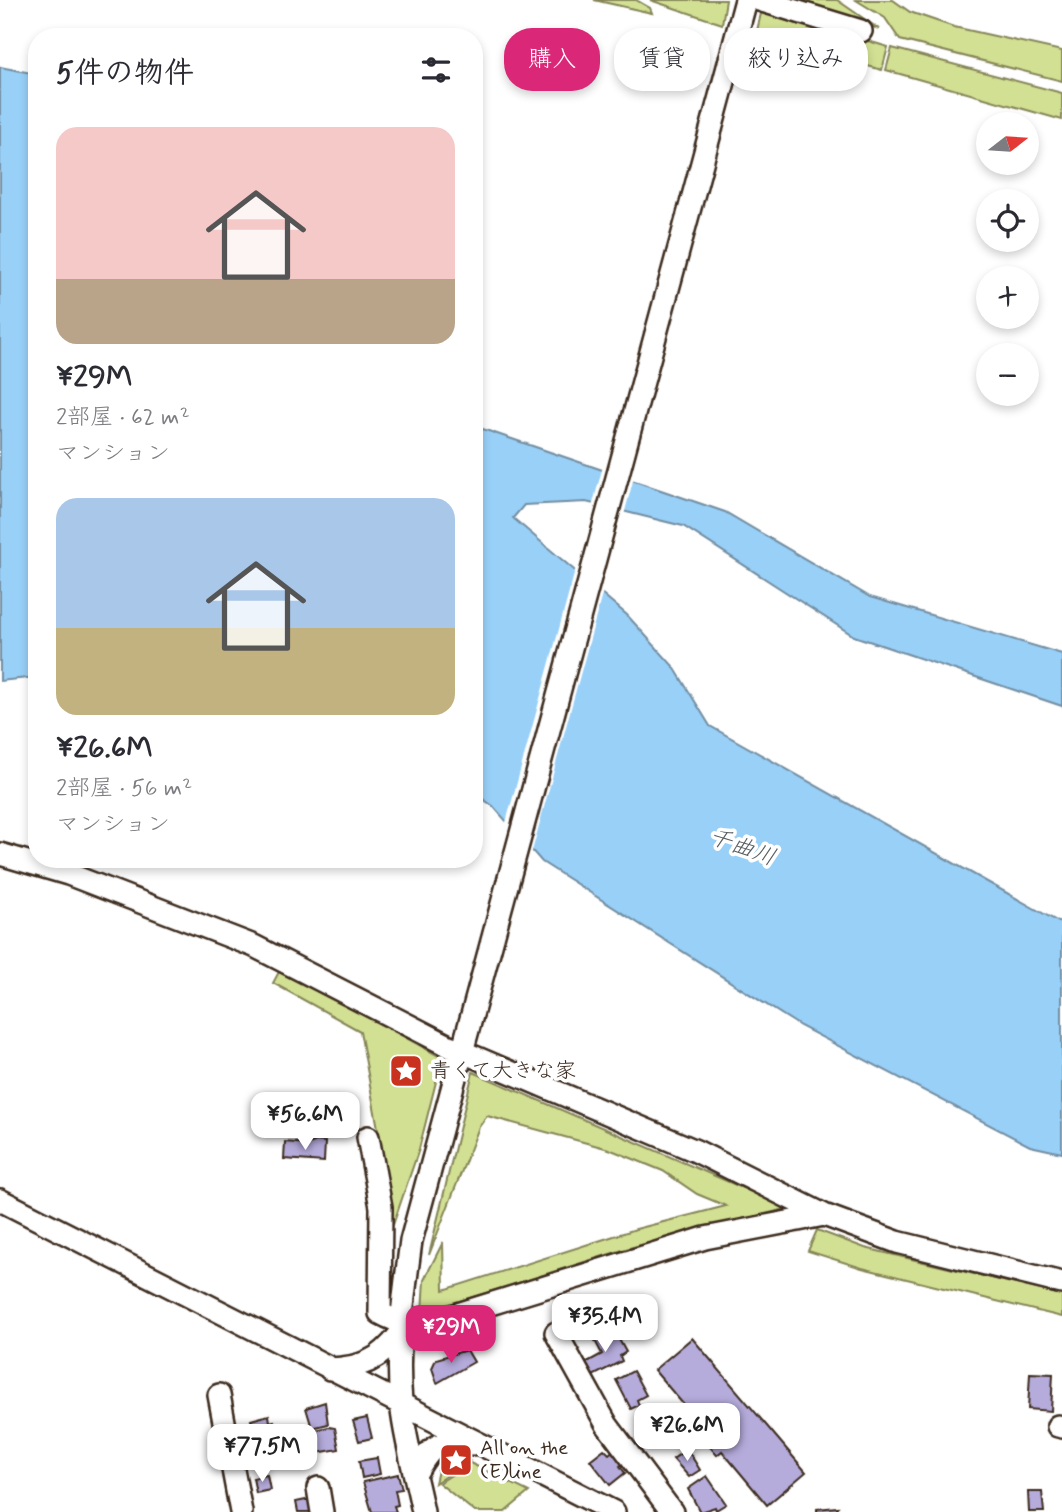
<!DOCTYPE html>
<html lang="ja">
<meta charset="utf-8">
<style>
body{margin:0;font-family:Mynerve,"Klee One",sans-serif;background:#f7f7f7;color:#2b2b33;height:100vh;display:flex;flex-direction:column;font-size:26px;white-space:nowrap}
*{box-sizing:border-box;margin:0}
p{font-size:23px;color:#7c7c81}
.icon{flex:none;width:38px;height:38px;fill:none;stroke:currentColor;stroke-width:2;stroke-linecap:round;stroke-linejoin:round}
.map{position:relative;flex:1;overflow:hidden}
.sheet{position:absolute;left:28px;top:28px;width:455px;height:840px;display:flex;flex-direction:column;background:#fff;border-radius:28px;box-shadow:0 4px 10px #0003}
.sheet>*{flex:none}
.banner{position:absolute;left:504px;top:28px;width:452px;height:63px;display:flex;gap:14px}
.needle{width:46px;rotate:73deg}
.buttons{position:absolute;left:976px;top:112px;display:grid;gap:14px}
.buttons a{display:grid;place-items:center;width:63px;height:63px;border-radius:50%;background:#fff;box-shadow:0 4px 10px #0003;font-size:35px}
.price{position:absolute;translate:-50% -60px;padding:0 16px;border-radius:14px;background:#fff;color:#222;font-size:23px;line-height:46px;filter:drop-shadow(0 2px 4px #0008)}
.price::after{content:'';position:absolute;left:50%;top:42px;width:21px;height:16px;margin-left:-10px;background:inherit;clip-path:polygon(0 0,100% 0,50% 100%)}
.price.current{background:#db2777;color:#fff}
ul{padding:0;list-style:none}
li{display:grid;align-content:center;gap:14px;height:371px;padding:0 28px}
li span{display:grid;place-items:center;height:217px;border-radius:21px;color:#555}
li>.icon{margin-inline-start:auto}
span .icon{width:126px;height:126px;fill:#fffc;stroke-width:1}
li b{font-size:30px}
h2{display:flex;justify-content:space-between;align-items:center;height:84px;padding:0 28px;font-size:30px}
.tag{padding:0 24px;border-radius:28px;background:#fff;box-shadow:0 4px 10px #0003;font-size:24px;line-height:63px}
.tag.current{background:#db2777;color:#fff}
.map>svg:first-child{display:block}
.green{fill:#d2e093;stroke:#868558;stroke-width:2}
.water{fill:#99d0f8;stroke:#738ea1;stroke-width:2}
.pier{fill:#fff}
.building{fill:#b6acdc;stroke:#3b2a1e;stroke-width:2}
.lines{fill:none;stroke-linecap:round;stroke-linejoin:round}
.minor-casing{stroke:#3b2a1e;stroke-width:26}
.minor{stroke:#fff;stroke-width:21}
.labels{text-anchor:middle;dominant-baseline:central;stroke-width:7;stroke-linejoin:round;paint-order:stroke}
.poi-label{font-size:21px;fill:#3b2a1e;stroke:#fff;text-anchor:start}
.water-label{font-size:23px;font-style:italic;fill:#575c5f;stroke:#fff}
</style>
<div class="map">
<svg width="1062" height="1512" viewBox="0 0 1062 1512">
<rect width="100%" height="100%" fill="#fff"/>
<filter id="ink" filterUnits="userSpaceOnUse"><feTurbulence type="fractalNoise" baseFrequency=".0143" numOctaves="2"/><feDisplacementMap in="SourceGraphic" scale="14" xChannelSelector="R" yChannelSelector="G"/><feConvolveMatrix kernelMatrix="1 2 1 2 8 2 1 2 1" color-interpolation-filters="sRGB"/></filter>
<g filter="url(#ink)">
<path class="green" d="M594,0h42l14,8 2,5z
M650,0h76l-4,24z
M793,0h44l42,29z
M856,0h37l17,12 44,15 108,24v30l-162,-41 -15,-22z
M762,9l126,38 -6,23 -126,-35z
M892,48l170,45v27l-176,-50z
M281,968l161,90 -23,91 -26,76 -2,-26 -31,-168 -87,-48z
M473,1072l316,136 -160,40 -207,65 2,-33 19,-38 1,48 192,-61 90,-23 -29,-12 -34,-23 -54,-22 -122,-33 -8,11 -50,128z
M817,1230l48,18 197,47v22l-200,-49 -54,-17z
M452,1458l17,3 -34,22 4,-17z
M470,1463l59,29 -24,20h-30l-36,-29z"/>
<path class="water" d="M0,67l37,7v603l-37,4z
M474,426l251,86 145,85 192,57v52l-208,-70 -171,-110 -97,-24 -62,3 -11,13 114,97 47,52 36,59 352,198v229l-32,-7 -230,-120 -258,-164 -49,-56 -19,-13z"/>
<path class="pier" d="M603,466l31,11 -10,38 -32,-8z
M576,567l27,24 -72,264 -26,-29z"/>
<path class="building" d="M316,1141l9,1 -1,20 -40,-3 1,-17 24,2z
M612,1327l14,25 -6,4 2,5 -35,18 -7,-13 22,-12 -9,-17z
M692,1338l114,134 -39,33 -45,-54 -5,4 -27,-32 5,-5 -41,-48z
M467,1350l7,12 -37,21 -5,-15 4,-9z
M633,1371l13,24 -9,5 2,5 -8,4 -15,-29z
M1030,1373l23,1 -2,37 -23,-2z
M325,1402l3,22 -16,4 -6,-20z
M269,1415l1,7 4,-1 4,18 -20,7 -7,-26z
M367,1418l5,20 -13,3 -6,-20z
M329,1427l6,1 4,21 -28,5 -5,-22z
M303,1433l4,16 -12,3 -3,-16z
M604,1449l5,5 6,-5 11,13 -6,4 5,7 -15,12 -20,-25z
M687,1449l13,21 -11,7 -16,-18z
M377,1458l3,16 -18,4 -3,-17z
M398,1474l4,15 -7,1 3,15 -4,1 2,6h-24l-9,-30z
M267,1475l3,15 -14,3 -3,-15z
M707,1476l19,28 -10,6 -1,-3 -15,5 -12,-23z
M1028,1492h14l2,20h-15z
M311,1499l3,13h-16l-2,-10z
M838,1507l-2,5h-19v-3z"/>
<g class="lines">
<defs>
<path id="minor" d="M759,0l102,31
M0,854l68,20 186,72 195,100 247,105 128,64 73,27 165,41
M368,1137l13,70 -1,106c20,11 33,13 55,8l270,-83 119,-23
M0,1200l614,312
M556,1333l51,92 65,87
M330,1369c31,-1 50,-9 69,-34
M219,1395l22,117
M1058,1426l4,1
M415,1475c15,-29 24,-37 57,-31
M318,1488l4,24
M423,1512c-7,-36 -19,-74 -22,-110 -5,-55 3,-107 10,-161l335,-1241"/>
</defs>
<use href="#minor" class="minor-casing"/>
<use href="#minor" class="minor"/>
</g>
</g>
<defs>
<symbol id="sight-square" viewBox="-11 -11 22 22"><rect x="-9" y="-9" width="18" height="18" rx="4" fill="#c8321e" stroke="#fff"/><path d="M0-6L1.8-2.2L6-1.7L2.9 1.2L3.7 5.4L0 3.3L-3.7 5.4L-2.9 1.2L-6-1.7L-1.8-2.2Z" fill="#fff"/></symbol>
</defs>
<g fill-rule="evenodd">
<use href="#sight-square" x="387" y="1052" width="38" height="38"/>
<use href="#sight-square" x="437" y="1441" width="38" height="38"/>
</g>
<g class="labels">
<g class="poi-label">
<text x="430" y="1071">青くて大きな家</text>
<text x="480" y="1448">All on the<tspan x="480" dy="24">(E)line</tspan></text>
</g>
<g class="water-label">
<text transform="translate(742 848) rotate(20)">千曲川</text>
</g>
</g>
</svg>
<div class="buttons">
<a><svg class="needle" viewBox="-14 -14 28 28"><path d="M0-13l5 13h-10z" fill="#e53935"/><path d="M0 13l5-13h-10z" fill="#7c7c81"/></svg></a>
<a><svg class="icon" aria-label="locate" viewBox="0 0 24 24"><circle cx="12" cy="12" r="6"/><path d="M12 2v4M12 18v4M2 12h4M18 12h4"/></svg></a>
<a>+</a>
<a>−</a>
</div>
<b class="price" style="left:305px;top:1152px">¥56.6M</b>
<b class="price" style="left:605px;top:1354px">¥35.4M</b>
<b class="price current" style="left:451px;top:1365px">¥29M</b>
<b class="price" style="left:687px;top:1463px">¥26.6M</b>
<b class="price" style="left:262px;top:1484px">¥77.5M</b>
<div class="banner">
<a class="tag current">購入</a>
<a class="tag">賃貸</a>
<a class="tag">絞り込み</a>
</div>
<section class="sheet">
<h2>5件の物件<svg class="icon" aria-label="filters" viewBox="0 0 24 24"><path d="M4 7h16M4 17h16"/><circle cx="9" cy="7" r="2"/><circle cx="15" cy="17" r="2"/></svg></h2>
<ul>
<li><span style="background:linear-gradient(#f6c9c9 70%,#b9a48a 0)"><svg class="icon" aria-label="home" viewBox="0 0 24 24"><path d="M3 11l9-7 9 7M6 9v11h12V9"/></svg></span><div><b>¥29M</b><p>2部屋 · 62 m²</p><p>マンション</p></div></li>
<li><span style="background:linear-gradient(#a9c7e8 60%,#c2b280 0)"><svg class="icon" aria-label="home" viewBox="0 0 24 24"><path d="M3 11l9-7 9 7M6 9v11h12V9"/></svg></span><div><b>¥26.6M</b><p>2部屋 · 56 m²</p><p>マンション</p></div></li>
</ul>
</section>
</div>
